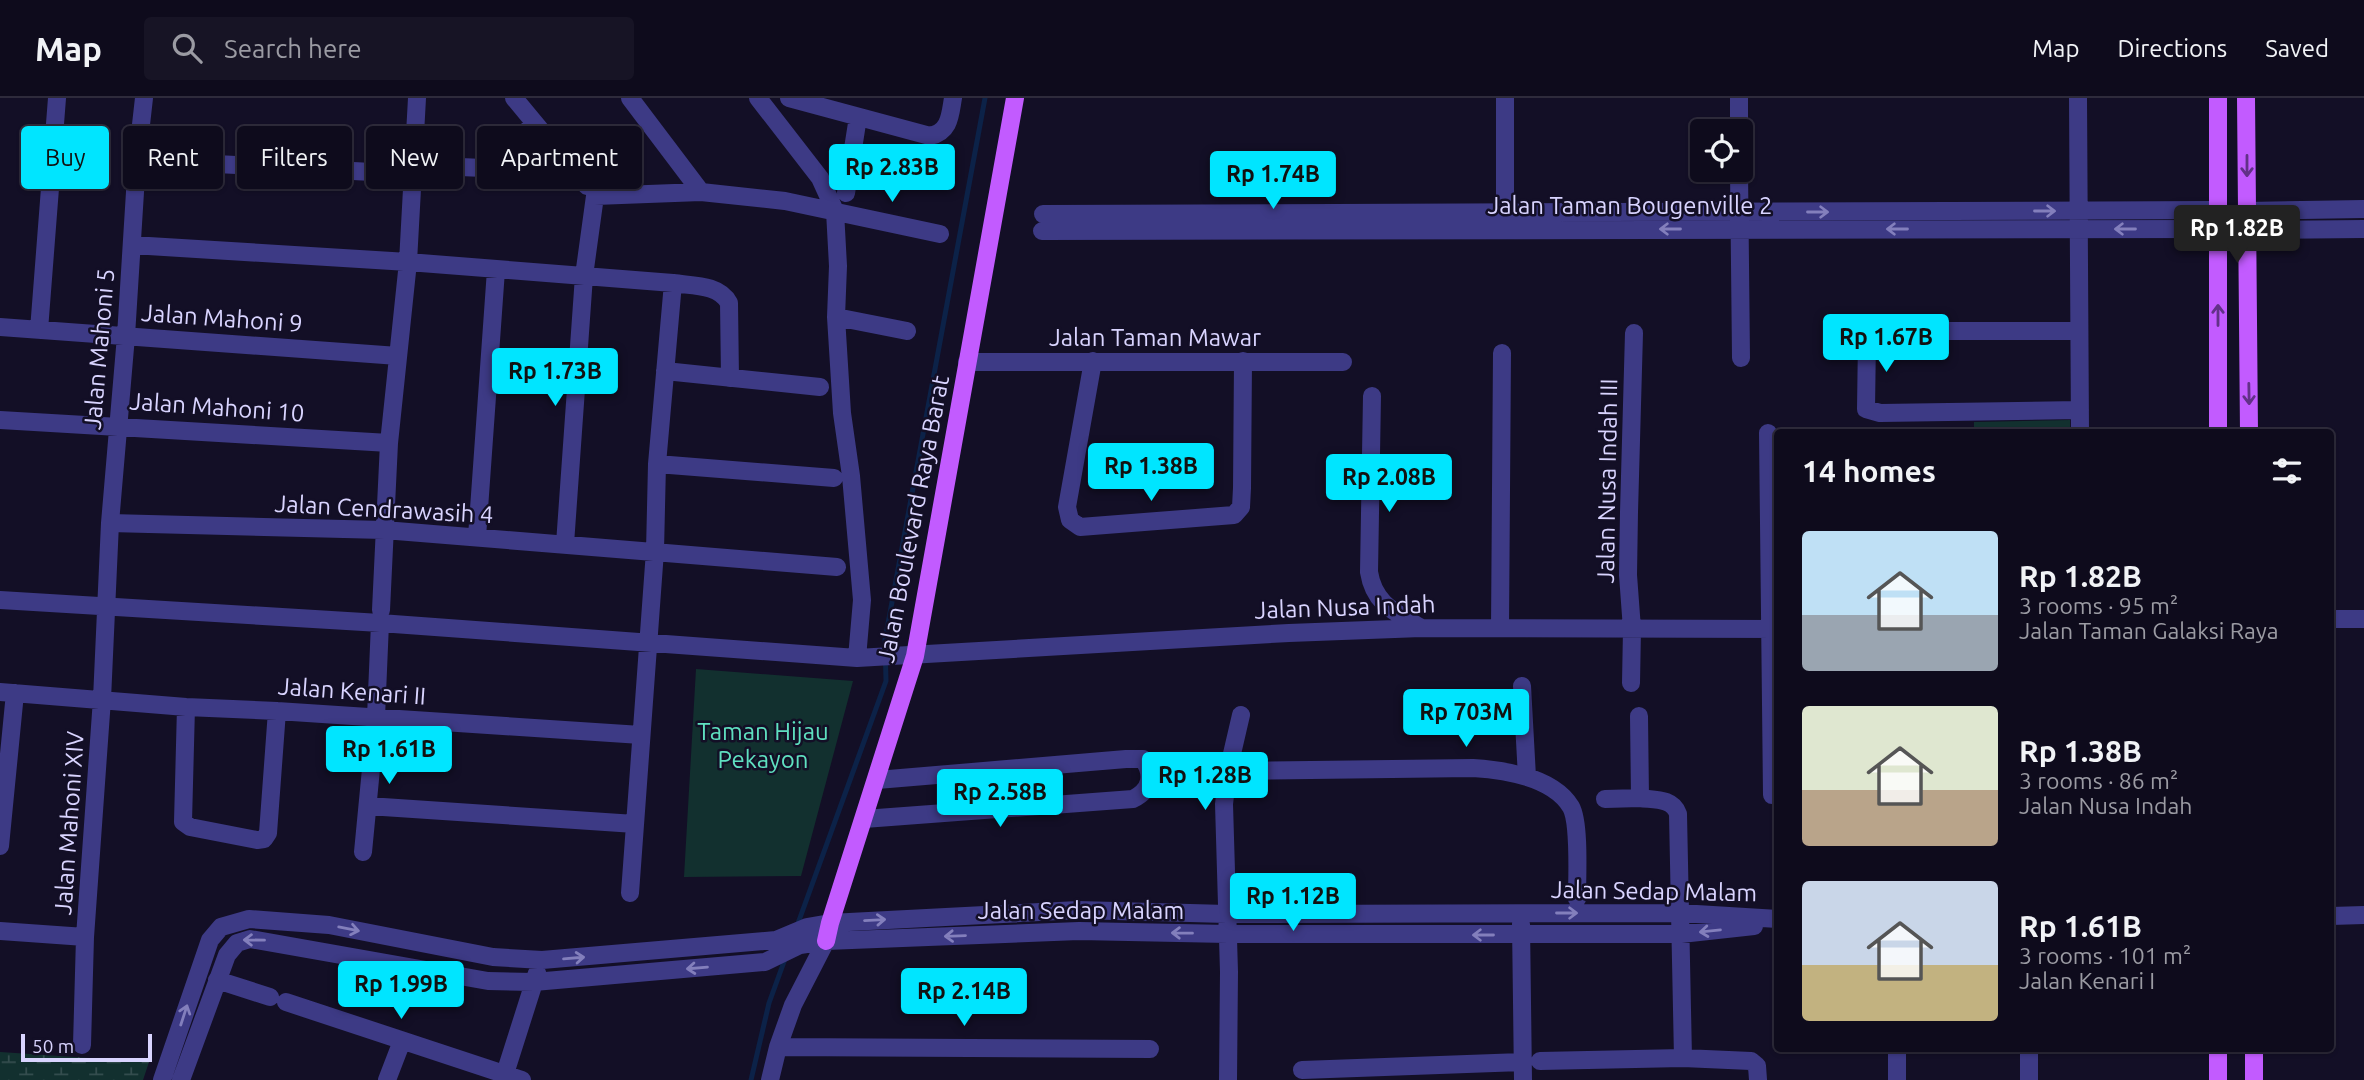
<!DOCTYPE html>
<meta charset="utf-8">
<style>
body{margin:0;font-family:Ubuntu,sans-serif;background:#171425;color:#f1f3f6;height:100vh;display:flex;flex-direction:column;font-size:26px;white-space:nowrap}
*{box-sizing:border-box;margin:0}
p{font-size:23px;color:#9b9ba3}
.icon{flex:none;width:38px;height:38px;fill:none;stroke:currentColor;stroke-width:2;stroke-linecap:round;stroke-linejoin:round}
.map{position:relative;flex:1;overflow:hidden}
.sheet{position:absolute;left:1774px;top:331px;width:560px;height:623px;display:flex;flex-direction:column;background:#0e0b1c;border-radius:7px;box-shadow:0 2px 5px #0004,0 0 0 2px #2e2b3b}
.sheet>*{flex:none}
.banner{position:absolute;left:21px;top:28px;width:665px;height:63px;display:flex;gap:14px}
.tools{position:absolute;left:1690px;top:21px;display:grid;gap:14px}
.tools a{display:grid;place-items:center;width:63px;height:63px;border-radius:7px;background:#0e0b1c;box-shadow:0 2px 5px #0004,0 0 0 2px #2e2b3b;font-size:35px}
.scale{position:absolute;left:21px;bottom:18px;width:131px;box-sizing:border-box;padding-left:7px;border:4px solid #d9d4ff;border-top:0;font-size:19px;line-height:24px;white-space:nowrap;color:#d9d4ff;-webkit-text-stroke:5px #130f26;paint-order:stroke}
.price{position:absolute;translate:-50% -60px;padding:0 16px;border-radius:7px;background:#00e5ff;color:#111;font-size:23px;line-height:46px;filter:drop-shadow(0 2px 4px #0008)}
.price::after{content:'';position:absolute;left:50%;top:42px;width:21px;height:16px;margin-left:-10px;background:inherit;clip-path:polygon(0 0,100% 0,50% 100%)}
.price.active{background:#222;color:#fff}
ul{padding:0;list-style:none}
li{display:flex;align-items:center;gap:21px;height:175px;padding:0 28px}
li span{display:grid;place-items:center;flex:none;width:196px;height:140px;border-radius:7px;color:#555}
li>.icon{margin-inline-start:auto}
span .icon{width:84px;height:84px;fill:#fffc;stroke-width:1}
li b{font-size:30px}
h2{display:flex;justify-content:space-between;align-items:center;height:84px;padding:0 28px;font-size:30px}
.pill{padding:0 24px;border-radius:7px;background:#0e0b1c;box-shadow:0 2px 5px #0004,0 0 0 2px #2e2b3b;font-size:24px;line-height:63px}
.pill.active{background:#00e5ff;color:#111}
header{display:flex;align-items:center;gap:42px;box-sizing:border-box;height:98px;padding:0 35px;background:#0e0b1c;border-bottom:2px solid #2e2b3b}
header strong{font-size:33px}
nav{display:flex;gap:38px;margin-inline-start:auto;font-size:24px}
.search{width:490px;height:63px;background:#171425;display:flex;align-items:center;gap:18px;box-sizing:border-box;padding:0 24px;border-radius:7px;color:#9b9ba3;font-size:26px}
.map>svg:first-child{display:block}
.green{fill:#12302f}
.wetland{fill:url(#wetland-marsh)}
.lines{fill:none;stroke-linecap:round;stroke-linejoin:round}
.stream{stroke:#0c2248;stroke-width:5}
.minor{stroke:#3d3a85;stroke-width:18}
.major{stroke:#c25bff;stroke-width:18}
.oneway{stroke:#623188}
.oneway2{stroke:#837fbc}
.labels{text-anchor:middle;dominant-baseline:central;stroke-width:5;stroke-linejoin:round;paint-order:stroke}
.street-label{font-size:24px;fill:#d9d4ff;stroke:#130f26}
.park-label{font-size:24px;fill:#5fe0c0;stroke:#130f26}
</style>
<header>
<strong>Map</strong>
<div class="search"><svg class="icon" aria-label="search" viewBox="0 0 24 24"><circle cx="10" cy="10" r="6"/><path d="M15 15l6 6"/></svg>Search here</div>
<nav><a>Map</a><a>Directions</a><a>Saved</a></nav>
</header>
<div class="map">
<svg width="2364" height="982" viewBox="0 0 2364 982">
<defs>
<pattern id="wetland-marsh" width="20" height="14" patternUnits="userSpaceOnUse" patternTransform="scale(1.75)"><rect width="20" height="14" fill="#12302f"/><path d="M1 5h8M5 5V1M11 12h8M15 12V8" fill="none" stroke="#344d4e"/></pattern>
</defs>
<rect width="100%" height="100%" fill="#130f26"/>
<path class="green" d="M2070,322v12h-96v-10z
M696,571l157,12 -52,195 -117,1z"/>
<path class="wetland" d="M0,954l149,10 -6,18h-143z"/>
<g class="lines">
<path class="stream" d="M797,828l89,-245 -1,-41 100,-542
M751,982l18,-77 16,-44"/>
<path class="minor" d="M514,0l73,88
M630,0l71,94
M758,0l62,80 15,33 3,55 -2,51 6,96 9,63 11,124 -5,58
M789,0l141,38c20,-4 20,-21 23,-38
M2078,0l2,334
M1739,33v-33
M137,62l275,14
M413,67l94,4 12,-27 15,-20
M1739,72l2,188
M846,95l12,-76
M2247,113l117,-2
M1043,116l1175,-4
M1505,126v-126
M2247,132l117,-1
M1042,133l1176,-2
M132,147l276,17 265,21c19,3 46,1 56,20l1,75
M836,219l71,14
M0,229l398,29
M39,232l18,-232
M2079,233h-200l-12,8 -1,70 14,4 200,-3
M1093,263l-26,146 3,13 10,7 154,-12 7,-8 1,-19 1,-127
M967,264h376
M665,273l155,16
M1372,298l-3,176c5,32 26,40 52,56
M0,322l389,23
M1768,335l4,362
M657,366l177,14
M110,425l274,7 453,37
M477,439l19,-267
M565,446l19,-268 11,-80 106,-4 84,9 155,33
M0,502l380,23 477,35 432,-25 132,-5 357,1
M381,512l8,-167 19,-181 9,-164
M2331,521h33
M1500,530l2,-275
M1631,585l1,-54 -4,-54 1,-63 5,-179
M1522,588l5,91
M0,594l186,15 91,4 364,24
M186,609l-3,115 7,5 67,13 7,-1 4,-6 9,-122
M1639,618l1,82c14,2 33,0 38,16l5,244 68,3 6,5 1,14
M1228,673l245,-3c30,2 80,9 98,39 9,16 6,71 6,92
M1605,701l35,-1
M368,708l267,18
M864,721l269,-20c18,-9 21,-24 10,-40h-17l-249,21
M0,748l15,-153
M363,754l13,-135 4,-94
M630,795l25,-342 2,-87 16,-181
M2331,818l33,-1
M1521,826l2,156
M0,833l85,6
M217,882l53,17
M286,904l236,78
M82,947l3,-108 17,-238 8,-176 16,-187 11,-176 7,-62
M778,949l372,2
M1897,950v32
M2029,950v32
M1540,963l143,-3
M1302,972l220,-8
M162,982l48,-140 11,-13 28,-8 80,6 164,32 49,3 234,-20 31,-13 23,-4 248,-13 149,4 453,-1 98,6
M181,982l46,-125 10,-12 13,-4 238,42 46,1 231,-20 35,-17 26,-4 253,-10 149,3h453l73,-8
M387,982l15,-39
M503,982l34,-107
M770,982l8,-33 15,-42 33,-64
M1228,982l1,-108 -5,-168 4,-33 13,-56"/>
<path class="major" d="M2218,0v334
M2246,0l3,334
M826,843l4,-18 85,-267 100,-558
M2218,950v32
M2254,950v32"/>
</g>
<defs><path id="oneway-shaft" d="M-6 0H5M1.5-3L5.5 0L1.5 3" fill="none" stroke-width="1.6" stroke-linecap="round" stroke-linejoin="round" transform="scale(1.75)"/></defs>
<g class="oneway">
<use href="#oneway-shaft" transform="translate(2247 68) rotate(90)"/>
<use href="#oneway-shaft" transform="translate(2218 217) rotate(-90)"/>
<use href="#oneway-shaft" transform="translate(2249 296) rotate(89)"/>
</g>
<g class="oneway2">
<use href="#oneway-shaft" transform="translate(2045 113)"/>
<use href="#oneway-shaft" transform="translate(1818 114)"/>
<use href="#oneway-shaft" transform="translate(1670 131) rotate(180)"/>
<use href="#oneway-shaft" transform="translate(1897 131) rotate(180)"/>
<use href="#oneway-shaft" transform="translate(2125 131) rotate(-180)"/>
<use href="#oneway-shaft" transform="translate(1567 815)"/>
<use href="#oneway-shaft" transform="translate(875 822) rotate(-3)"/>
<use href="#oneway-shaft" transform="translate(349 831) rotate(11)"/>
<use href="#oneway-shaft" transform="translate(1710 833) rotate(174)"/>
<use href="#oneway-shaft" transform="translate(1182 835) rotate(-179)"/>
<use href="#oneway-shaft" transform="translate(1483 837) rotate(-180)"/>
<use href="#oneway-shaft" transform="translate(955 838) rotate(178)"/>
<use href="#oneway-shaft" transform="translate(254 842) rotate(-179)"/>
<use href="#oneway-shaft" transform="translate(574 860) rotate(-5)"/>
<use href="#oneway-shaft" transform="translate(697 870) rotate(175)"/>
<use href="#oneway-shaft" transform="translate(184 917) rotate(-72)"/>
</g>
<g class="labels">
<g class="street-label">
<text x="1630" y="107">Jalan Taman Bougenville 2</text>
<text transform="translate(222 220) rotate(4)">Jalan Mahoni 9</text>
<text x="1155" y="239">Jalan Taman Mawar</text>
<text transform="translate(99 251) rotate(-85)">Jalan Mahoni 5</text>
<text transform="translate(217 309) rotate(4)">Jalan Mahoni 10</text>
<text transform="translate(1607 383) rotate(-89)">Jalan Nusa Indah III</text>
<text transform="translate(384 411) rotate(3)">Jalan Cendrawasih 4</text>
<text transform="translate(913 421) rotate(-79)">Jalan Boulevard Raya Barat</text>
<text transform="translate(1345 509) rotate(-2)">Jalan Nusa Indah</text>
<text transform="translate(352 593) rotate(4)">Jalan Kenari II</text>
<text transform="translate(69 725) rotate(-86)">Jalan Mahoni XIV</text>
<text transform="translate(1654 793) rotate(1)">Jalan Sedap Malam</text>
<text x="1081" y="812">Jalan Sedap Malam</text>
</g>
<g class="park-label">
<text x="763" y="633">Taman Hijau<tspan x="763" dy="28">Pekayon</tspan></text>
</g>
</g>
</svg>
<div class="tools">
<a><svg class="icon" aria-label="locate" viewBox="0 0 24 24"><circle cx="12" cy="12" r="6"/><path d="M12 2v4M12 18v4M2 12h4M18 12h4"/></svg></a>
</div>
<div class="scale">50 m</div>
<b class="price" style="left:892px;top:106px">Rp 2.83B</b>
<b class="price" style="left:1273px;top:113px">Rp 1.74B</b>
<b class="price active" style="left:2237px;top:167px">Rp 1.82B</b>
<b class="price" style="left:1886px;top:276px">Rp 1.67B</b>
<b class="price" style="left:555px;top:310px">Rp 1.73B</b>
<b class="price" style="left:1151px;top:405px">Rp 1.38B</b>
<b class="price" style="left:1389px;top:416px">Rp 2.08B</b>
<b class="price" style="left:1466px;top:651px">Rp 703M</b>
<b class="price" style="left:389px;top:688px">Rp 1.61B</b>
<b class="price" style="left:1205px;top:714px">Rp 1.28B</b>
<b class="price" style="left:1000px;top:731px">Rp 2.58B</b>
<b class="price" style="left:1293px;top:835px">Rp 1.12B</b>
<b class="price" style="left:401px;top:923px">Rp 1.99B</b>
<b class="price" style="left:964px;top:930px">Rp 2.14B</b>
<div class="banner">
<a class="pill active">Buy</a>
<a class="pill">Rent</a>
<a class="pill">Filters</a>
<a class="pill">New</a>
<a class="pill">Apartment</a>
</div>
<section class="sheet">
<h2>14 homes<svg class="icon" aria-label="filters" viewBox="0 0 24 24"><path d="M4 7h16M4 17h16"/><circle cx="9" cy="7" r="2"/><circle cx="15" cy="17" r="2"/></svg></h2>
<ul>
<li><span style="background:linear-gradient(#bfe0f5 60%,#9aa5b1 0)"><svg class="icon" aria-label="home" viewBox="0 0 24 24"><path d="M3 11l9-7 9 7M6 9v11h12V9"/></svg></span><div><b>Rp 1.82B</b><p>3 rooms · 95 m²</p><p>Jalan Taman Galaksi Raya</p></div></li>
<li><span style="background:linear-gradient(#dfe7d0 60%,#b9a48a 0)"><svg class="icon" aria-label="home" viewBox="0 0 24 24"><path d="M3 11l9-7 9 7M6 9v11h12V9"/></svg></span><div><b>Rp 1.38B</b><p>3 rooms · 86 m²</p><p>Jalan Nusa Indah</p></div></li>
<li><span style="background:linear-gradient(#c9d6e8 60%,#c2b280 0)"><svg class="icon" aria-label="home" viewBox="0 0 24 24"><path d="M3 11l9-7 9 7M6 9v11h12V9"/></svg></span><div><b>Rp 1.61B</b><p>3 rooms · 101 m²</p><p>Jalan Kenari I</p></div></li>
</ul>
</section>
</div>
